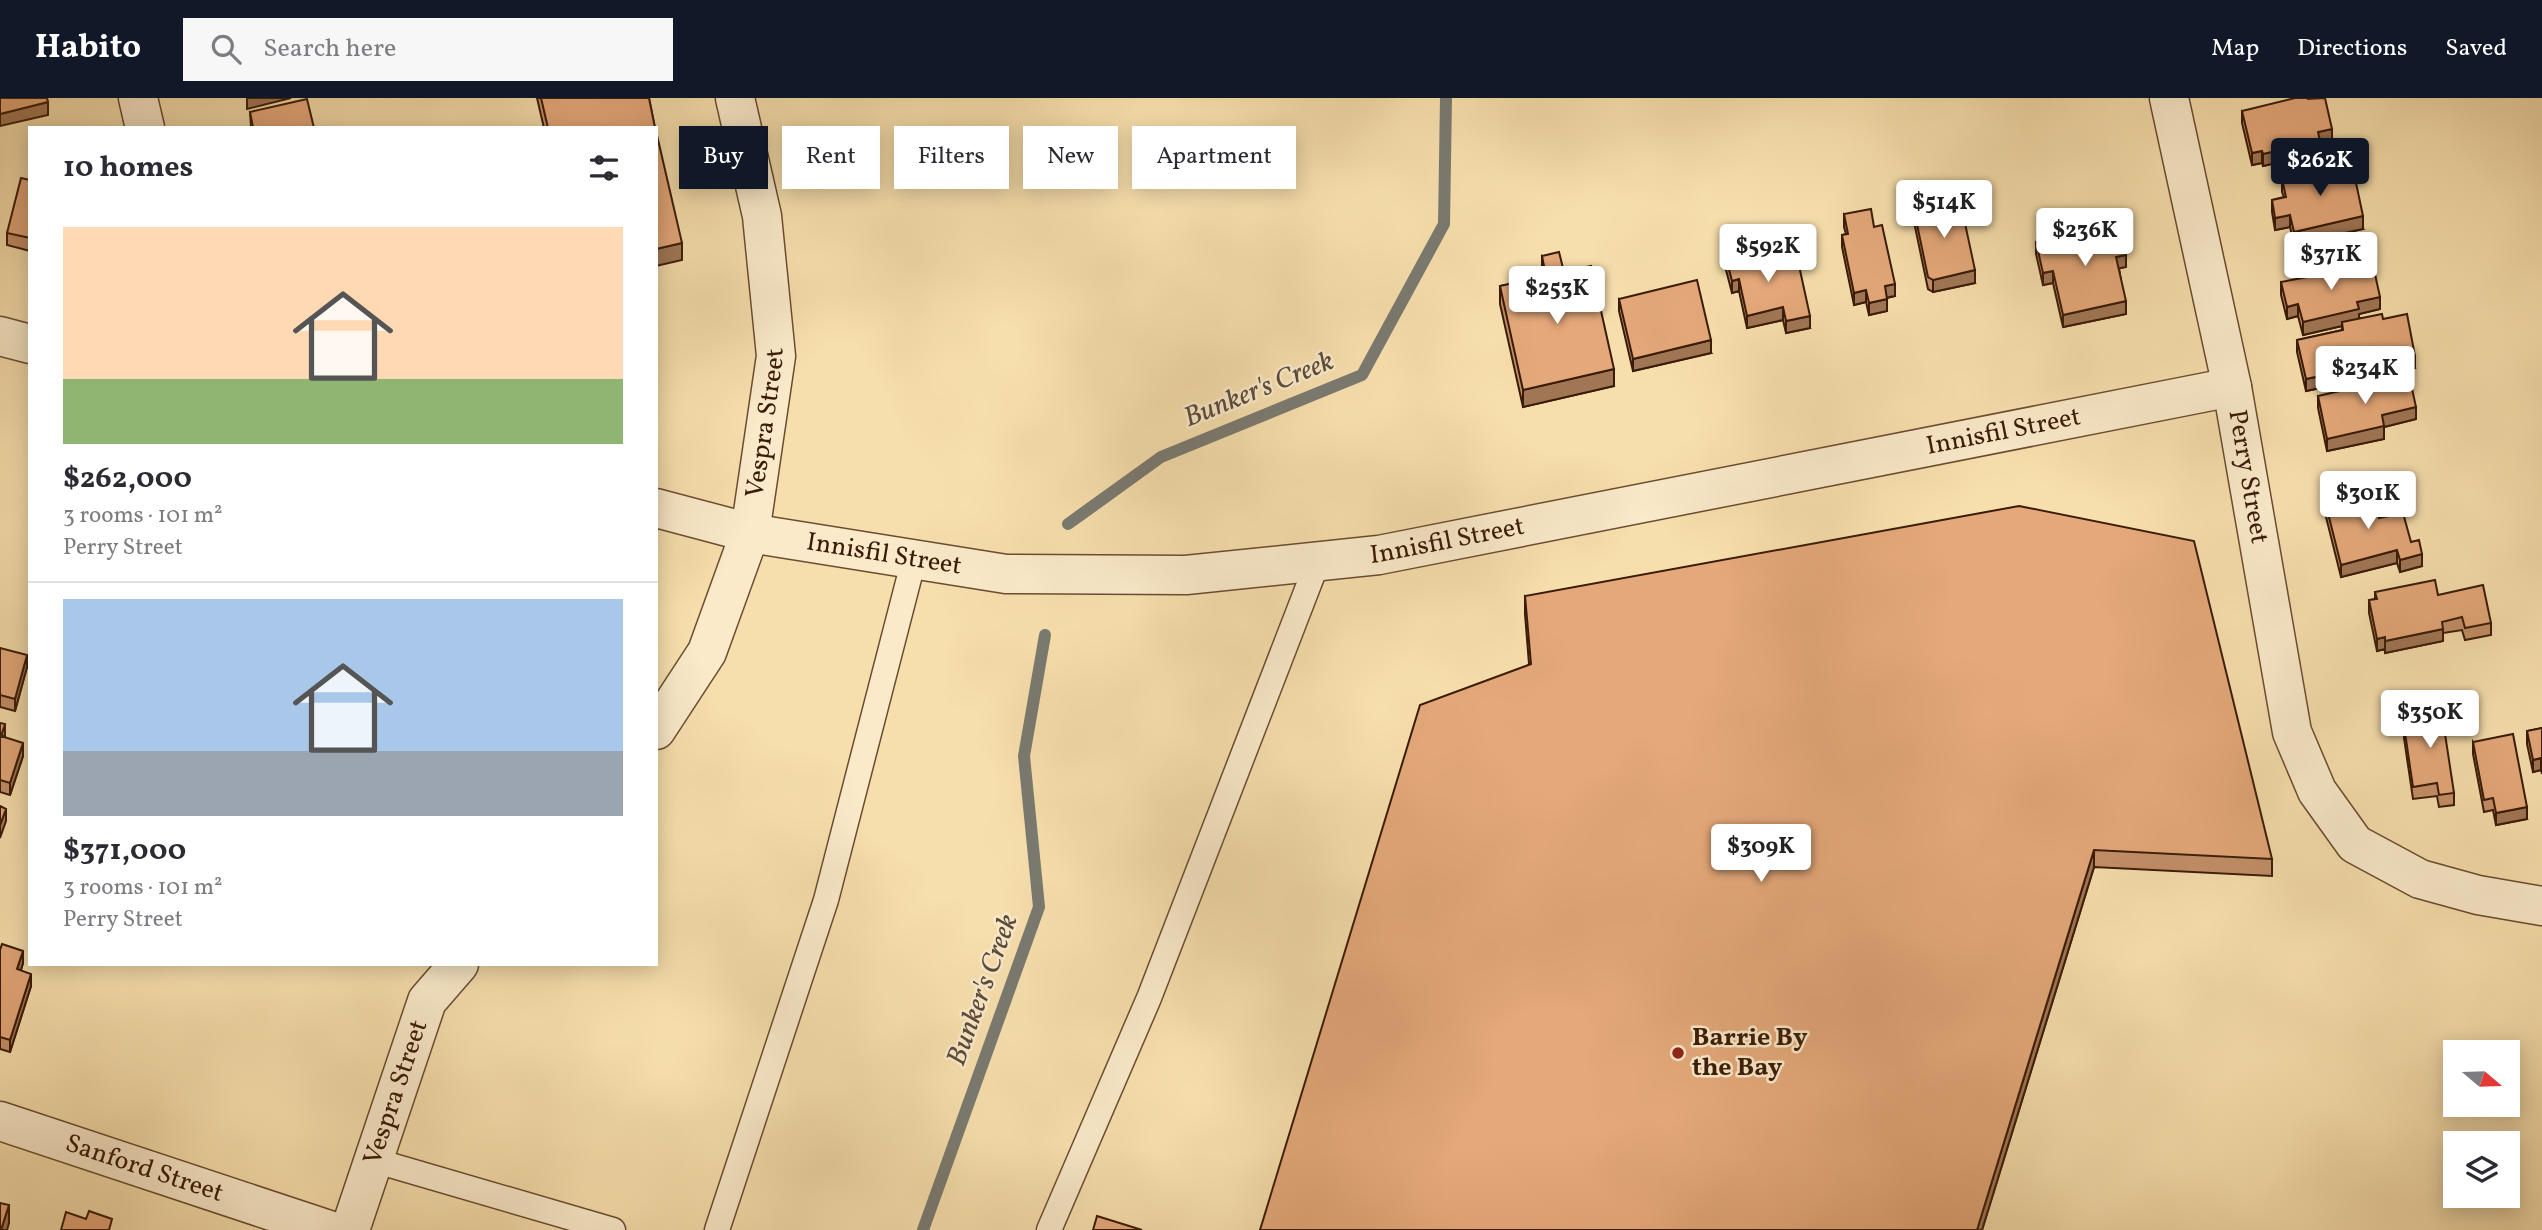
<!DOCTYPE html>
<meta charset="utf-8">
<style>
body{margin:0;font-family:Vollkorn,serif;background:#f7f7f7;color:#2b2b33;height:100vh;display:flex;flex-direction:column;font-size:26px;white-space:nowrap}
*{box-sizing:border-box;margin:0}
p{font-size:23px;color:#7c7c81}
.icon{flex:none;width:38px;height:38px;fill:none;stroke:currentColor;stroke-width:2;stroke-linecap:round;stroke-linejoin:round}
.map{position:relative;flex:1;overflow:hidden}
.drawer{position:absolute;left:28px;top:28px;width:630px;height:840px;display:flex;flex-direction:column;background:#fff;border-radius:0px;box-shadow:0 4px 18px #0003}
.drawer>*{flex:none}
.guide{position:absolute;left:679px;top:28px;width:665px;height:63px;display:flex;gap:14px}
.needle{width:46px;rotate:109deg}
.controls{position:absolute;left:2443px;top:942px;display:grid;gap:14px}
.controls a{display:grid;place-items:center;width:77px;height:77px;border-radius:0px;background:#fff;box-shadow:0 4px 18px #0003;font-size:35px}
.price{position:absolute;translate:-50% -60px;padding:0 16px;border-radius:7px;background:#fff;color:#222;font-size:23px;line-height:46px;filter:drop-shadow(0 2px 4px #0008)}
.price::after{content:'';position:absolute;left:50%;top:42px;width:21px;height:16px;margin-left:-10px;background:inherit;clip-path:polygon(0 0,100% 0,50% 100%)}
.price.current{background:#111827;color:#fff}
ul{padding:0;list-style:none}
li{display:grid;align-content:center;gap:14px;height:371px;padding:0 35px}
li+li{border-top:2px solid #e1e1e2}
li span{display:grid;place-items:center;height:217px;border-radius:0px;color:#555}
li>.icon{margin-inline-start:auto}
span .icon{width:126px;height:126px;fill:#fffc;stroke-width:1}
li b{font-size:30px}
h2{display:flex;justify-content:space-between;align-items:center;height:84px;padding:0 35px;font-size:30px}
.pill{padding:0 24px;border-radius:0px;background:#fff;box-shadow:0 4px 18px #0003;font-size:24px;line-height:63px}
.pill.current{background:#111827;color:#fff}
header{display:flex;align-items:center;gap:42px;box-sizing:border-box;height:98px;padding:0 35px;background:#111827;color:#fff}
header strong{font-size:33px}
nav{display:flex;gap:38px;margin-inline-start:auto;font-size:24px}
.search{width:490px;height:63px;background:#f7f7f7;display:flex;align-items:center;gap:18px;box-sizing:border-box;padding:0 24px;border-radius:0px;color:#7c7c81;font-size:26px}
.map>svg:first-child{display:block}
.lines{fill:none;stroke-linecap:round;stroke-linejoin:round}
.stream{stroke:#7a7a71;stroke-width:12}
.lane-casing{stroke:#694c30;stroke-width:27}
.street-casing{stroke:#694c30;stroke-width:41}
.lane{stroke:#faeaca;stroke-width:24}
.street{stroke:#faeaca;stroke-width:38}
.wall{fill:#c49069;stroke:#3a1b07;stroke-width:2}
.shaded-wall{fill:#a07655;stroke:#3a1b07;stroke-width:2}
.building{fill:#e4a87a;stroke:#3a1b07;stroke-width:2}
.poi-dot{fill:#8f2418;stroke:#faeaca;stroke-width:2.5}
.labels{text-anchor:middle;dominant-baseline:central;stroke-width:5;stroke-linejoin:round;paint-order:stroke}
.street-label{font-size:26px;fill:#3a1b07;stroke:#faeaca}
.poi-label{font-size:26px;font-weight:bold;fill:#3a1b07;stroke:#faeaca;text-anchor:start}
.water-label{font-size:28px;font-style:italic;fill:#5a4a3c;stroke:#faeaca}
</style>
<header>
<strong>Habito</strong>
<div class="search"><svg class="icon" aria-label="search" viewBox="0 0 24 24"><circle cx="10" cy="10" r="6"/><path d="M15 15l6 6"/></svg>Search here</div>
<nav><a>Map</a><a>Directions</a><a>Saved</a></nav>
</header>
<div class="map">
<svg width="2542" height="1132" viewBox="0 0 2542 1132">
<rect width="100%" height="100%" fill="#f7dfad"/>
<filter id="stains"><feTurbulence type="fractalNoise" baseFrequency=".00286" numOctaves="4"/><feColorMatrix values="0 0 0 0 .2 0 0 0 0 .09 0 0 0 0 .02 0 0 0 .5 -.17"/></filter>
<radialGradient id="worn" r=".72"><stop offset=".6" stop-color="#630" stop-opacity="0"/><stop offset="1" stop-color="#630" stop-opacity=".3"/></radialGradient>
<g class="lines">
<path class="stream" d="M1068,426l93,-67 201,-82 82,-151 2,-126
M923,1132l116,-323 -15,-151 21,-121"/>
<defs>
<path id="lane" d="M373,1062l240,70
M717,1132l109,-330 88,-341
M1049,1132l100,-232 169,-437"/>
<g id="street">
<path d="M138,0l7,30"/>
<path id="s1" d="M2169,0l63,289 60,345 25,59 38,53 65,35 58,16 64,11"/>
<path d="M0,238l30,8"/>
<path id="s2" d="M656,410l94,25 256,41 180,1 193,-20 853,-168"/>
<path id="s3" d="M656,632l51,-78 43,-119 26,-177 -14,-140 -27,-118"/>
<path id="s4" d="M0,1023l329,109"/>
<path id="s5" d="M350,1132l77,-229 32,-37"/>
</g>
</defs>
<use href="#lane" class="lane-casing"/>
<use href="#street" class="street-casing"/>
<use href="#lane" class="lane"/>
<use href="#street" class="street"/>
</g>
<path class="wall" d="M537,0h112l6,30h-111z
M2242,13l90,30 -12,3v9l-57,13 -1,-3 -10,2 -10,-42z
M250,14l64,16 -63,-1z
M2282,81l81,50 -69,15 -4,-17 -15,3 -3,-18v-12l12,-3 -2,-5z
M30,82v71l-23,-6v-12z
M1914,112l61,73 -42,9 -5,-3 -14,-67z
M1844,116l30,13 21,69 -8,2v13l-18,4 -3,-13 -12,3 -12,-58v-12l4,-1 -2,-7z
M2036,144l90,25 -7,1 7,46 -63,13 -10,-44 -10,2 -7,-31z
M1725,156l42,14 43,60 -24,5 -3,-13 -36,8 -8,-37 -7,2 -7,-27z
M1542,158l22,16 50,114 -91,21 -23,-103v-18l42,-9z
M2281,184l99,27 -21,5v4l24,1 32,49 -109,23 -9,-39v-12l45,-10v-4l-39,9 -5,-19 -11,3 -6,-24z
M1619,201l92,54 -78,18 -14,-60z
M2318,298l98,23 -32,8v12l-57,12 -9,-43z
M2326,407l53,13 32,24 11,24 -22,6 -3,-9 -56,14 -15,-60z
M2375,494l63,3 53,28v12l-26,5 -3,-10 -19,3v8l-58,12v-4l-8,2 -8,-38v-13l6,-1z
M1525,498l747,263v17l-178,-9 -112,363h-722l269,-566 -4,-50z
M0,550l27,19 -12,44 -15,-4z
M2420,606l34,89v12l-15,2 -2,-11 -24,3 -9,-61v-12l17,-3z
M0,625l5,14 18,19 -13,39 -10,-3z
M2542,630v46l-1,-4 -8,2 -6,-28v-13z
M2473,644l54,77 -31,6 -3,-15 -9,2 -11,-58z
M0,852l23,13 -2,7 10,16 -21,66 -10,-3z"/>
<path class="shaded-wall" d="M247,0h44l-44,11z
M48,4v13l-48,11v-12z
M2332,31v12l-12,3v9l-57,13v-12l55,-22z
M2262,53v12l-10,2v-12z
M2290,117v12l-15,3v-12z
M2363,118v13l-69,15v-12z
M682,145v17l-26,6v-17z
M2126,157v12l-10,2v-12z
M1975,172v13l-42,9v-12z
M2053,173v12l-10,2v-12z
M1739,181v12l-7,2v-12z
M1895,186v12l-10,2v-12z
M1866,192v12l-12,3v-12z
M2380,199v12l-21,5v8h-17v4l-39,9v-13l54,-20z
M1887,201v12l-18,4v-12z
M2126,203v13l-63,13v-12z
M2298,206v12l-11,3v-12z
M1783,209v13l-36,8v-12z
M1810,218v12l-24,5v-12z
M1711,242v13l-78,18v-12z
M2415,258v12l-109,23v-12z
M1614,271v17l-91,21v-17z
M2416,309v12l-32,8v12l-57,12v-12l55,-24z
M2397,452v13l-56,14v-12z
M2422,456v12l-22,6v-12z
M2443,531v12l-58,12v-12z
M2385,539v12l-8,2v-12z
M27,557v12l-12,44v-12z
M5,626v12h-4z
M23,645v13l-13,39v-12z
M2541,660v12l-8,2v-12z
M2527,709v12l-31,6v-12z
M6,711v12l-6,17v-13z
M2094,752v17l-112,363h-5z
M23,853v12l-6,19v-13z
M31,876v12l-21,66v-12z
M9,1107v18l-2,7h-6z"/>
<path class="building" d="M0,0h47l1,4 -48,12z
M541,0h108l6,30h-107z
M2295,0h13v1l17,-1 7,31 -14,3 2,9 -57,13 -1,-3 -10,2 -10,-42z
M307,1l7,29h-65l4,-1 -3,-15z
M656,33l26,112 -26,6z
M2352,66l11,52 -69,16 -4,-17 -15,3 -3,-18 14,-3 -4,-18z
M21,80l9,2v58l-23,-5z
M1960,102l15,70 -42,10 -5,-3 -14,-67z
M1871,111l3,18 8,-2 13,59 -10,2 2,13 -18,4 -3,-13 -12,3 -12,-58 6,-1 -4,-20z
M2119,126l7,31 -10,2 10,44 -63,14 -10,-44 -10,2 -7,-31z
M1762,148l5,22 31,-7 12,55 -24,5 -3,-14 -36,9 -8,-37 -7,2 -7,-27z
M1559,154l5,20 27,-6 23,103 -91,21 -23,-104 46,-10 -4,-20z
M2373,167l7,32 -23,5 2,7 -56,13 -5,-18 -11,3 -6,-25z
M1697,182l14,60 -78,19 -14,-60z
M2382,216l1,5 24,-5 8,42 -109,23 -9,-39 46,-10 -1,-8z
M2409,277l7,32 -34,8 2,11 -57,13 -9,-43z
M2372,394l7,26 24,-5 8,29 8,-2 3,14 -22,6 -3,-10 -56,15 -15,-60z
M2019,408l175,35 78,318 -178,-9 -117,380h-717l160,-525 111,-41 -6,-68z
M2435,482l3,15 45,-10 8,38 -26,5 -3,-11 -20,5 1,7 -58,12v-4l-8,2 -8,-39 8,-1 -2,-7z
M0,550l27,7 -12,44 -15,-4z
M2440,603l14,92 -15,2 -2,-12 -24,4 -9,-61 19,-3 -3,-19z
M0,625l5,1 -4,12 22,7 -13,40 -10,-3z
M2542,630v34l-1,-4 -8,2 -6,-29z
M2513,636l14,73 -31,6 -3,-15 -9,2 -11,-58z
M0,708l6,3 -6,16z
M2,846l21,7 -6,18 14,5 -21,66 -10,-3v-87z
M0,1105l9,2 -8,25h-1z
M89,1113l23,8 -3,11h-48l5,-18 20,7z
M1097,1118l45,14h-49z"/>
<circle class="poi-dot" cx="1678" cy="955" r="7"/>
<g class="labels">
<g class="street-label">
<text stroke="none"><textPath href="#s3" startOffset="331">Vespra Street</textPath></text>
<text stroke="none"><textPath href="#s2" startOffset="1367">Innisfil Street</textPath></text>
<text stroke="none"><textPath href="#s1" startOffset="387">Perry Street</textPath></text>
<text stroke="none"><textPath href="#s2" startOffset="800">Innisfil Street</textPath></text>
<text stroke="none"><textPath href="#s2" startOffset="233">Innisfil Street</textPath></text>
<text stroke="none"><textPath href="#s5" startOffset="145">Vespra Street</textPath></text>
<text stroke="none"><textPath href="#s4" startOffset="152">Sanford Street</textPath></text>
</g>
<g class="poi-label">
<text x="1692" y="940">Barrie By<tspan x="1692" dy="30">the Bay</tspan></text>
</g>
<g class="water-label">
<text transform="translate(1259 292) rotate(-22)">Bunker's Creek</text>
<text transform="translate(983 892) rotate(-70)">Bunker's Creek</text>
</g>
</g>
<rect width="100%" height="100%" filter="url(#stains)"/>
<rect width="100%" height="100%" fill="url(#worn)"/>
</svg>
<div class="controls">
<a><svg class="needle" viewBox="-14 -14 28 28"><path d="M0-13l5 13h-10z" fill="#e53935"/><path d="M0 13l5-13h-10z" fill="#7c7c81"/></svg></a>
<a><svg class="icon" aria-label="layers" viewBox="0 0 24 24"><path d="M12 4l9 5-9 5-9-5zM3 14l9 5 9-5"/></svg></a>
</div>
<b class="price current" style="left:2320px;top:100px">$262K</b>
<b class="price" style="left:1944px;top:142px">$514K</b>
<b class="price" style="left:2085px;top:170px">$236K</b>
<b class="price" style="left:1768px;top:186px">$592K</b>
<b class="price" style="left:2331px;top:194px">$371K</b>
<b class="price" style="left:1557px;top:228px">$253K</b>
<b class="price" style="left:2365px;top:308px">$234K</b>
<b class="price" style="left:2368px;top:433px">$301K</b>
<b class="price" style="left:2430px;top:652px">$350K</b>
<b class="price" style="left:1761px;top:786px">$309K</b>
<div class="guide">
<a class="pill current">Buy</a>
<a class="pill">Rent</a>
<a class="pill">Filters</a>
<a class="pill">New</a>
<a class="pill">Apartment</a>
</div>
<section class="drawer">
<h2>10 homes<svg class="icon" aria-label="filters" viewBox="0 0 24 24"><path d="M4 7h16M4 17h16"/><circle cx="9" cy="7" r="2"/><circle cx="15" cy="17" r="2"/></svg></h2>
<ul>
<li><span style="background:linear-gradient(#ffd9b3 70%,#8fb573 0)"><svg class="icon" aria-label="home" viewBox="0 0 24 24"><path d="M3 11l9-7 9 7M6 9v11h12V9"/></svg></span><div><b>$262,000</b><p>3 rooms · 101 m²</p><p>Perry Street</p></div></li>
<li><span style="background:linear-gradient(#a9c7e8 70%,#9aa5b1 0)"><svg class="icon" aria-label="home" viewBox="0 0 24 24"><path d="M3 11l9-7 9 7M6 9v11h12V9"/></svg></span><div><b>$371,000</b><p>3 rooms · 101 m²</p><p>Perry Street</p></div></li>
</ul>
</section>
</div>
